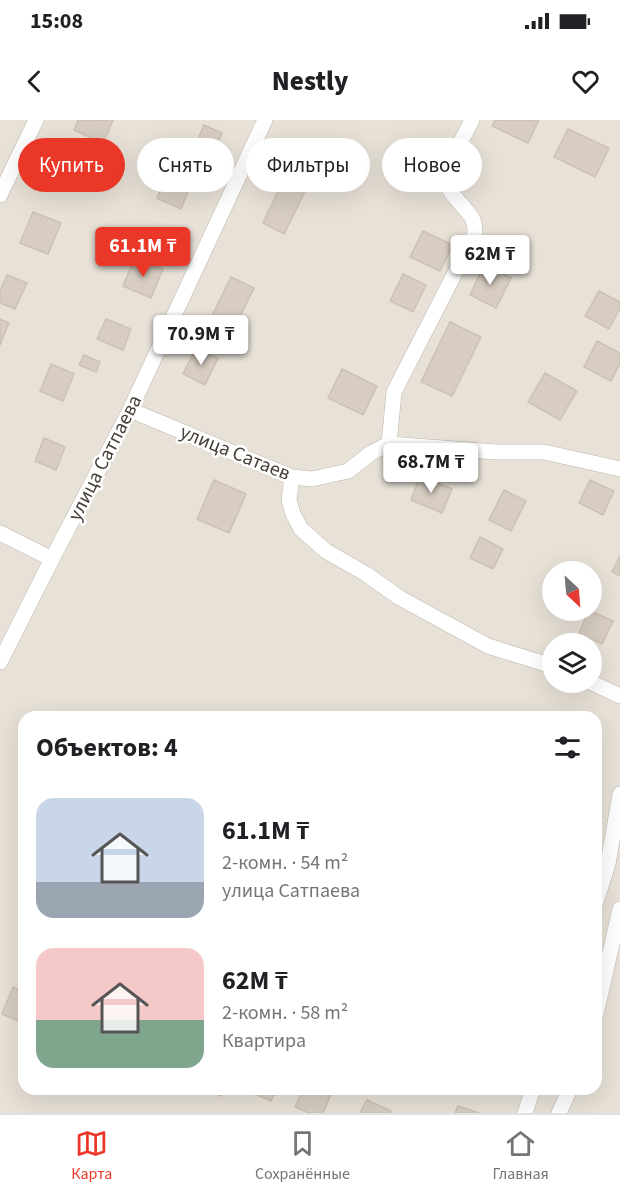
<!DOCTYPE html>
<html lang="ru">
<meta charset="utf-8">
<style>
body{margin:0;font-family:"Source Sans 3",sans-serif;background:#f2f2f2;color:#202124;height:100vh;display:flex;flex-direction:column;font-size:22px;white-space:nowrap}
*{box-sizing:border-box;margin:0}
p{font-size:20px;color:#757577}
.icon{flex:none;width:33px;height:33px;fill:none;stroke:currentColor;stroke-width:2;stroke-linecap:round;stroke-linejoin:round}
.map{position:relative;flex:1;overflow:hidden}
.sheet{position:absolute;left:18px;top:591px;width:584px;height:384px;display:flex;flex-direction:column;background:#fff;border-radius:18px;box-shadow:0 6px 24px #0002}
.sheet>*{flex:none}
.top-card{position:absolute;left:18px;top:18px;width:585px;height:54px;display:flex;gap:12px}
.needle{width:39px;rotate:154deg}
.fabs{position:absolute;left:542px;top:441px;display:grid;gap:12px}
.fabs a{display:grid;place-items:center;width:60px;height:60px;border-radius:50%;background:#fff;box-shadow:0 6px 24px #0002;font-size:30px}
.price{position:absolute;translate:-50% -51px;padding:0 14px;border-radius:6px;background:#fff;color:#222;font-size:20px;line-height:39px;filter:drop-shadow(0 2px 3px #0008)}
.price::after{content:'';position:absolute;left:50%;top:36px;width:18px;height:14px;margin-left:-9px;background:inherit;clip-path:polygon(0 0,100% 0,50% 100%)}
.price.on{background:#eb3728;color:#fff}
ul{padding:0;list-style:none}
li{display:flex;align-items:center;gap:18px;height:150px;padding:0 18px}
li span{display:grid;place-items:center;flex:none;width:168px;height:120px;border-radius:18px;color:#555}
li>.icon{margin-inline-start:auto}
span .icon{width:72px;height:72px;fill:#fffc;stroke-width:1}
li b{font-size:26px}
h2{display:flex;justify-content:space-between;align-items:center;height:72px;padding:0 18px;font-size:26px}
.tag{padding:0 21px;border-radius:27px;background:#fff;box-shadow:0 6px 24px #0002;font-size:21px;line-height:54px}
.tag.on{background:#eb3728;color:#fff}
.status{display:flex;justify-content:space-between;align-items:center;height:42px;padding:0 30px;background:#fff;direction:ltr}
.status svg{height:16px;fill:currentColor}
header{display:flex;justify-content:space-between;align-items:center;height:78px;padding:0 18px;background:#fff;font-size:27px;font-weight:800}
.dock{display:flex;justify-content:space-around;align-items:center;height:84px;border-top:2px solid #e0e0e0;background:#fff;font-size:16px;color:#757577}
.dock a{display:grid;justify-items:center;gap:3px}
.dock .on{color:#eb3728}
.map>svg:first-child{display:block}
.residential{fill:#e7e1d7;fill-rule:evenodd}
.building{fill:#d7cdc2;stroke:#cec1b2;stroke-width:1.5}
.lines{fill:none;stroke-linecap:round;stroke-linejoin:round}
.minor-casing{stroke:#beb6ac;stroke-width:16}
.minor{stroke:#fff;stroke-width:15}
.labels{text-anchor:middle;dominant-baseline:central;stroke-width:5;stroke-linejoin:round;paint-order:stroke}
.street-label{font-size:20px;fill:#463f38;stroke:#fff}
</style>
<div class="status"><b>15:08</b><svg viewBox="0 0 49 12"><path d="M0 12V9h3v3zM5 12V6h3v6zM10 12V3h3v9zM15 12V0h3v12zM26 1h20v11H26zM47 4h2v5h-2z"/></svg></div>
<header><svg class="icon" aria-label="back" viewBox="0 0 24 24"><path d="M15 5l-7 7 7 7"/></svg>Nestly<svg class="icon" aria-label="heart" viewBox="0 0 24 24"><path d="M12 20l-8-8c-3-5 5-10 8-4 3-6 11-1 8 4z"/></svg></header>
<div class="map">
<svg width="620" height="993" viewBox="0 0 620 993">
<rect width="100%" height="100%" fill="#f3efe9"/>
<path class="residential" d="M0,0h620v993h-620zM552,452h39v38h-39zM552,524h39v38h-39zM24,597h572v372h-572z"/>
<path class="building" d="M78,0h35l-10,23 -29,-13z
M495,0h44l-11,23 -36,-17z
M204,5l18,8 -11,26 -18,-8z
M568,9l41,19 -14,29 -41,-20z
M67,27l24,11 -12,28 -24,-10z
M292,42l22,11 -30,61 -21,-11z
M167,54l24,10 -10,25 -24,-11z
M33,92l28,11 -13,31 -28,-11z
M423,111l30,14 -13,26 -30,-14z
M135,137l28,12 -12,29 -28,-12z
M484,145l27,13 -15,30 -26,-13z
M403,154l23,11 -13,27 -23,-11z
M7,155l20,8 -12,26 -15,-6v-12z
M231,157l23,11 -21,43 -23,-11z
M599,171l21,11v6l-11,21 -24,-13z
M0,199l9,4 -9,22z
M106,199l25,10 -8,21 -26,-11z
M450,202l31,15 -29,59 -31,-14z
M597,221l23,12v10l-9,18 -27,-14z
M196,228l22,10 -13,27 -22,-11z
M84,235l16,7 -4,10 -17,-7z
M51,244l23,10 -11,27 -23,-10z
M342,249l35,17 -14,29 -35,-17z
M545,253l32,18 -17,29 -32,-18z
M44,318l21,9 -9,23 -21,-9z
M420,356l32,13 -10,24 -31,-13z
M214,360l32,14 -17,39 -32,-14z
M590,360l24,11 -11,24 -24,-12z
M504,370l22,11 -15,30 -22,-11z
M480,417l23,12 -10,20 -23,-11z
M620,436v20l-8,-4z
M589,490l24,11 -11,23 -23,-11z
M13,867l11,5v31l-22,-9z
M205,969h19l-3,7z
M250,969h26l-5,12 -22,-9z
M303,969h23l6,3 -9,21h-14l-14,-6z
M367,980l24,11 -1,2h-30z
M458,986l21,7h-24z"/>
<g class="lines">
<defs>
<path id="minor" d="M0,75l36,-75
M130,290l162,67 20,2 36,-8 23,-18 18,-9 107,8h48l76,17
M389,324l5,-52 81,-158c0,-4 0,-9 -2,-14 -5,-12 -26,-26 -26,-38 0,-17 17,-46 25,-62
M292,357l-3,23 4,14 8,15 25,22 40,23 34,24 88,48 64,20
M0,413l52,26
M0,542l52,-103 78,-149 135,-290
M590,562l30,14
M596,782l12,-38 12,-70
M596,894l24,-105
M525,993l8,-24
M559,993l11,-24"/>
</defs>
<use href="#minor" class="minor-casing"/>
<use href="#minor" class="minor"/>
</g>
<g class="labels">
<g class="street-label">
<text transform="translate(235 333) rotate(22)">улица Сатаев</text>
<text transform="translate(105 338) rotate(-63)">улица Сатпаева</text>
</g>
</g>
</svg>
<div class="fabs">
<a><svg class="needle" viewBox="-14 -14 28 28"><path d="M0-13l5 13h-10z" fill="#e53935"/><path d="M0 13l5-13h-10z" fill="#757577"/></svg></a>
<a><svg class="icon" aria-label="layers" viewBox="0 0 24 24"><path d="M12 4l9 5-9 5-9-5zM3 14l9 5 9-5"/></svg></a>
</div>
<b class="price on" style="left:143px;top:158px">61.1M ₸</b>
<b class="price" style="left:490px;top:166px">62M ₸</b>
<b class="price" style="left:201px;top:246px">70.9M ₸</b>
<b class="price" style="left:431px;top:374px">68.7M ₸</b>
<div class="top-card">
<a class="tag on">Купить</a>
<a class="tag">Снять</a>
<a class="tag">Фильтры</a>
<a class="tag">Новое</a>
</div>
<section class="sheet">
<h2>Объектов: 4<svg class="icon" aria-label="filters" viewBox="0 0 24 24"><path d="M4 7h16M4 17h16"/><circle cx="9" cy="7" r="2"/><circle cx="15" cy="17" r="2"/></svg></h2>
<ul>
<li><span style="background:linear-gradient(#c9d6e8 70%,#9aa5b1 0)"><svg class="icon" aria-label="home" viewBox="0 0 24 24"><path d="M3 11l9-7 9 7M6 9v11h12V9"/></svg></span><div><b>61.1M ₸</b><p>2-комн. · 54 m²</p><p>улица Сатпаева</p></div></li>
<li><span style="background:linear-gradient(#f6c9c9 60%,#7fa58c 0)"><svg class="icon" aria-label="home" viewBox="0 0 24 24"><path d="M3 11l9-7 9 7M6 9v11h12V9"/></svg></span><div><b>62M ₸</b><p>2-комн. · 58 m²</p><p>Квартира</p></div></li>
</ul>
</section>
</div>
<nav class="dock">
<a class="on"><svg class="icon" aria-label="map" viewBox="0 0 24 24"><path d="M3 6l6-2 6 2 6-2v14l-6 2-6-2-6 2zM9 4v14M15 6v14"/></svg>Карта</a>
<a><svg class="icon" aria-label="saved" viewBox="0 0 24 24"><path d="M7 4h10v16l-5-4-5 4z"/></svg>Сохранённые</a>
<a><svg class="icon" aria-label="home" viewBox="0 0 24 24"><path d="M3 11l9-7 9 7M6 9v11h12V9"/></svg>Главная</a>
</nav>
